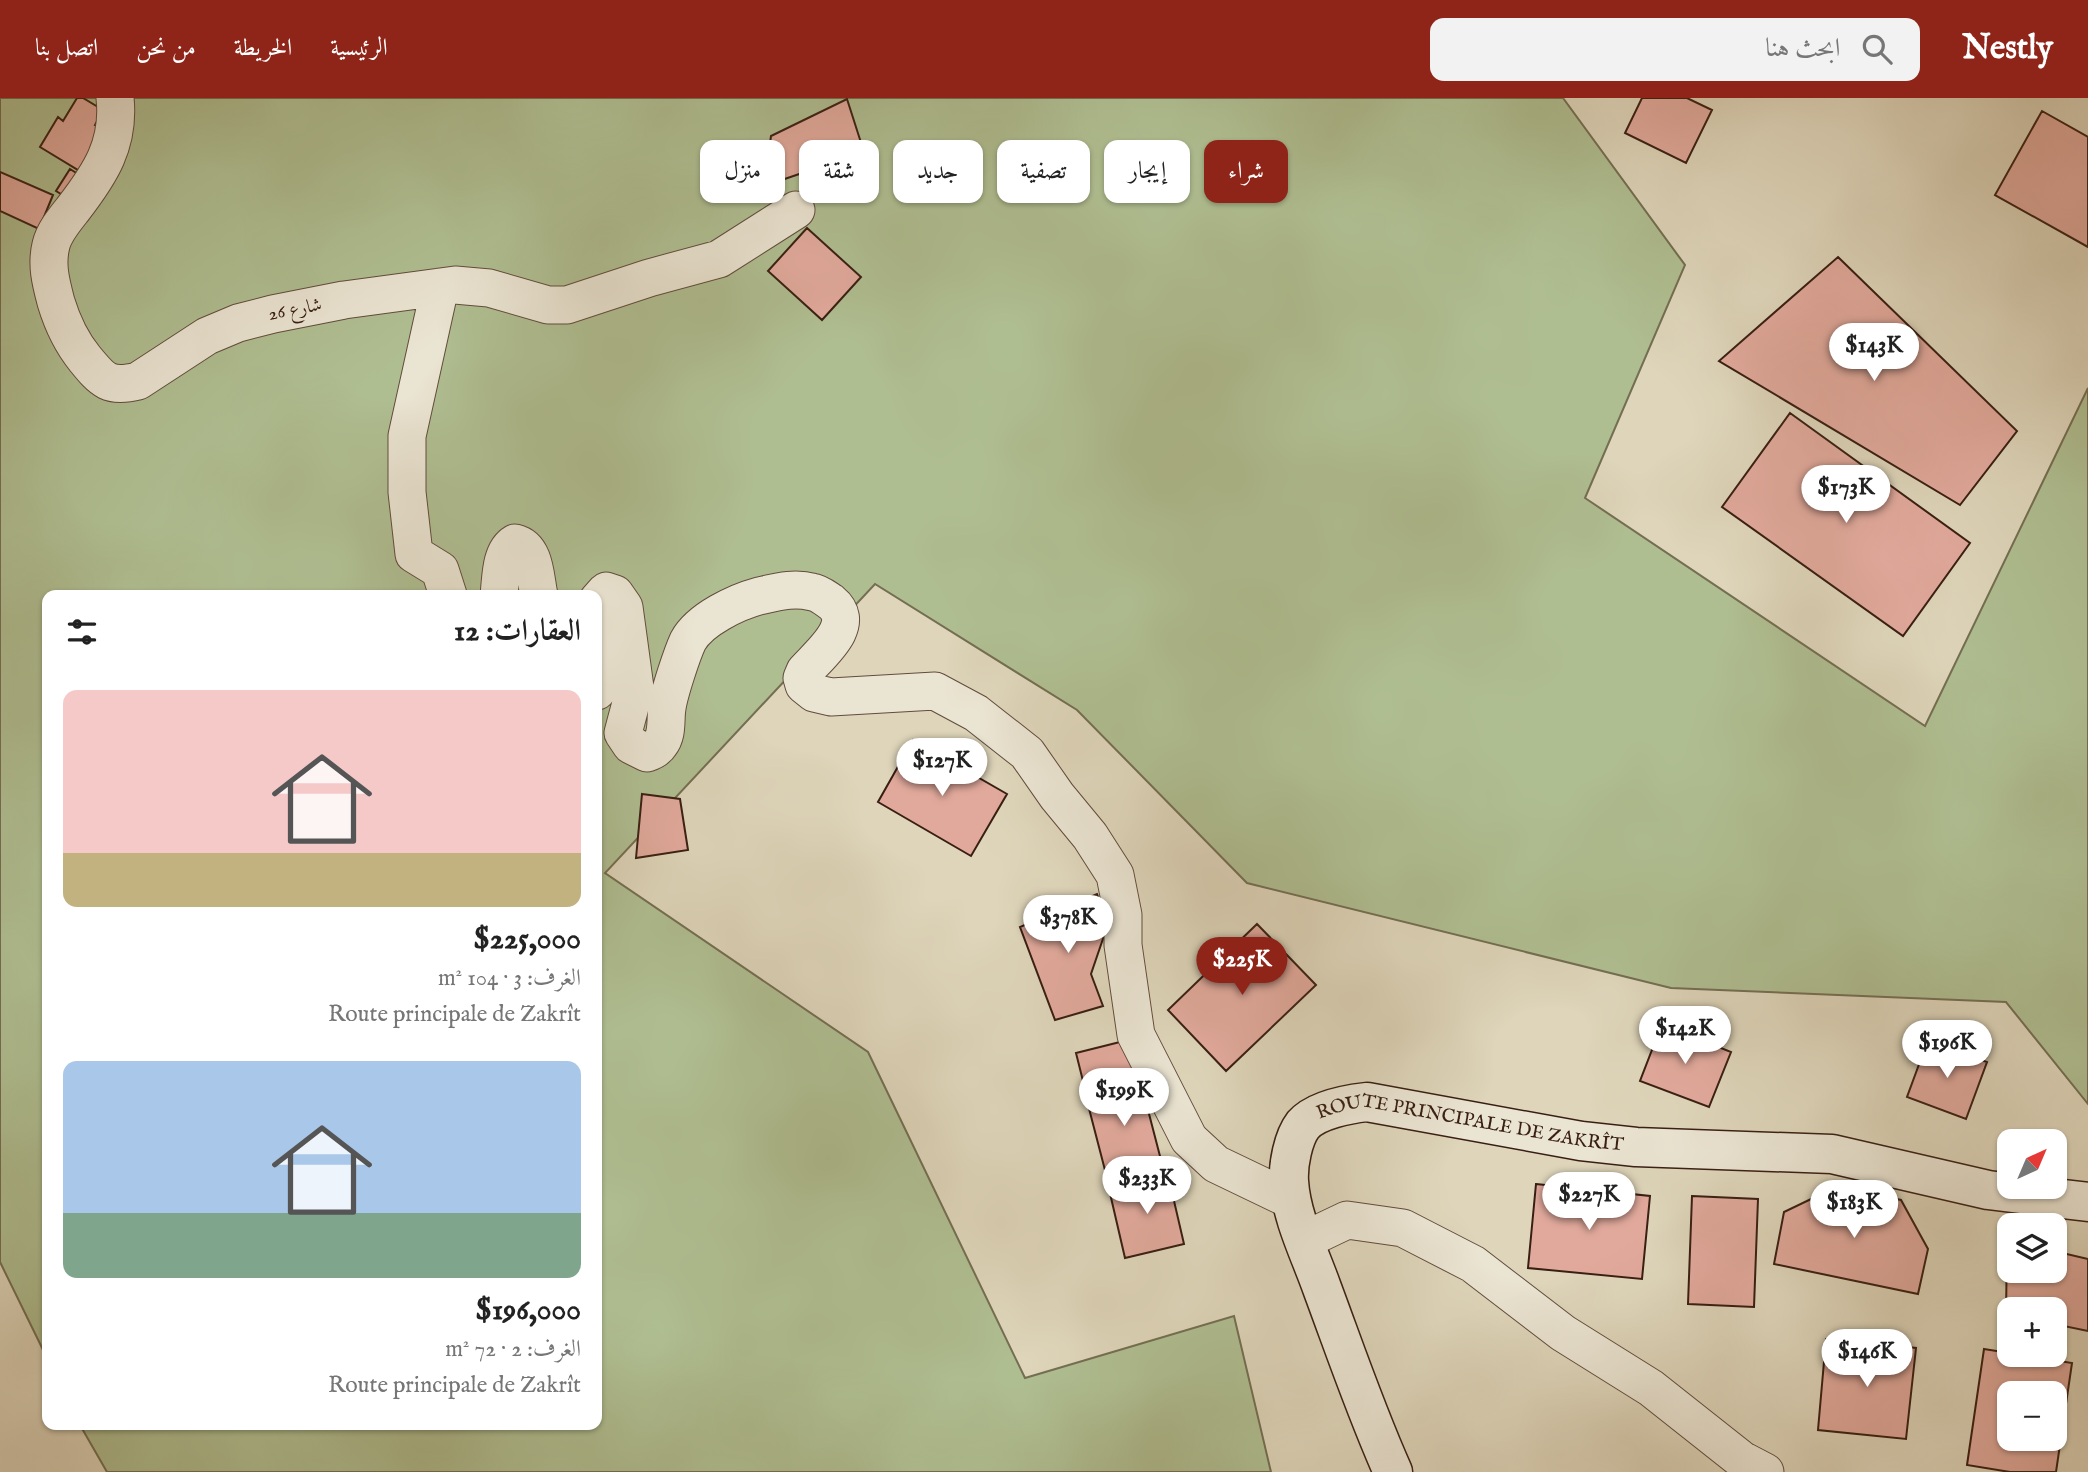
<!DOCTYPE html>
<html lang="ar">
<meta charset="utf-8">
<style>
body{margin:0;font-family:"IM FELL English",Amiri,serif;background:#f2f2f2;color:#222;direction:rtl;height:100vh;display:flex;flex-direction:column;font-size:26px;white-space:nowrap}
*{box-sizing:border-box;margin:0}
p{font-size:23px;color:#767676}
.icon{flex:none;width:38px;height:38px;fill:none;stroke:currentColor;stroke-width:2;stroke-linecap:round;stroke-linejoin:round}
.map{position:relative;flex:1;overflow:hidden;direction:ltr}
.panel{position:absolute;left:42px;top:492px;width:560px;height:840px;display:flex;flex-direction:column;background:#fff;border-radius:14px;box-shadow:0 2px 5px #0004;direction:rtl}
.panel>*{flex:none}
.hud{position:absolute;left:623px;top:42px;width:665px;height:63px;direction:rtl;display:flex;gap:14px}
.needle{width:46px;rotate:44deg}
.buttons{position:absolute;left:1997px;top:1031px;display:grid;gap:14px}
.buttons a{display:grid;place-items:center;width:70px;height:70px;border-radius:14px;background:#fff;box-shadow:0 2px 5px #0004;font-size:35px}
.price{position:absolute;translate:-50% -60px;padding:0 16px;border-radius:24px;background:#fff;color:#222;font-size:23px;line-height:46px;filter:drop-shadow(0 2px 4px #0008)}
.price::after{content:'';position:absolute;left:50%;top:42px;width:21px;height:16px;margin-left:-10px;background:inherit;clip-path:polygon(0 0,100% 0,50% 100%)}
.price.active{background:#8f2418;color:#fff}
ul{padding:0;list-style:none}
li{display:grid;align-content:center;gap:14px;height:371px;padding:0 21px}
li span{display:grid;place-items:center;height:217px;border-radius:14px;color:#555}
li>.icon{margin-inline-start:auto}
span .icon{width:126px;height:126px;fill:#fffc;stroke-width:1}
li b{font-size:30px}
h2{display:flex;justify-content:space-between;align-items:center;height:84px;padding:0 21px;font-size:30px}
.pill{padding:0 24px;border-radius:14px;background:#fff;box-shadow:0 2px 5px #0004;font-size:24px;line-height:63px}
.pill.active{background:#8f2418;color:#fff}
header{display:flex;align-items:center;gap:42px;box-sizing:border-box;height:98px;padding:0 35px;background:#8f2418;color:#fff}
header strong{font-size:33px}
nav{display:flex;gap:38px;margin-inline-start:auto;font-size:24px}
.search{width:490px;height:63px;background:#f2f2f2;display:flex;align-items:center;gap:18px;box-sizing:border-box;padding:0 24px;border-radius:14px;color:#767676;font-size:26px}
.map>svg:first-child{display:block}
.green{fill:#afbe91;stroke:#746e52;stroke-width:2}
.building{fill:#e1a99c;stroke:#391f13;stroke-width:2;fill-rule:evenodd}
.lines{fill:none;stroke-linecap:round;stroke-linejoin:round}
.street-casing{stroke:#624c3d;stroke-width:39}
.secondary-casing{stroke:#391f13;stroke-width:41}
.street{stroke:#eae4d2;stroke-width:37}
.secondary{stroke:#eae4d2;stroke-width:38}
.labels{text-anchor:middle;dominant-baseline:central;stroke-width:6;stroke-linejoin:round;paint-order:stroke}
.street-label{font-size:19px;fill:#391f13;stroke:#eae4d2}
</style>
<header>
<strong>Nestly</strong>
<div class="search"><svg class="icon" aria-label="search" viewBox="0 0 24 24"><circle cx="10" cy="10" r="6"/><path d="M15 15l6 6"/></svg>ابحث هنا</div>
<nav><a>الرئيسية</a><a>الخريطة</a><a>من نحن</a><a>اتصل بنا</a></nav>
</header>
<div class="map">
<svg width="2088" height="1374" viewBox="0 0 2088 1374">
<rect width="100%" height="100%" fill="#ded5ba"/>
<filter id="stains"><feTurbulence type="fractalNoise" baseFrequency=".00286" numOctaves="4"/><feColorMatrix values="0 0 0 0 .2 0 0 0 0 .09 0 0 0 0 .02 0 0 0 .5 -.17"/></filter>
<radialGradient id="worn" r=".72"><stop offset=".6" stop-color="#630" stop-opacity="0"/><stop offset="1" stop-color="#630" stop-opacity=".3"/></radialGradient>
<path class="green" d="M0,0h1563l122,167 -100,233 340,228 163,-338v716l-82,-102 -335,-14 -424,-105 -170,-173 -202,-126 -270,289 263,179 157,326 209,-62 37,156h-1164l-27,-47 517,-1v-829h-550v763l-47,-96z"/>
<path class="building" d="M77,0h6l20,12 -8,15 12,7 -24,41 -43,-26 18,-30 5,4z
M1642,0h45l25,12 -26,53 -61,-30z
M847,1l17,53 -100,34 7,-50z
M2042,13l46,26v110l-93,-52z
M70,71l19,12 -13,22 -20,-12z
M0,74l53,23 -14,34 -39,-18z
M807,130l54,49 -39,43 -54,-49z
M1838,159l179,174 -57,74 -241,-144z
M1790,315l180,130 -67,93 -181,-129z
M913,642l94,54 -36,62 -93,-54z
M642,696l38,5 8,51 -52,8z
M1097,796l11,30 -17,50 12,32 -48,14 -35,-93z
M1257,826l59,61 -90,86 -58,-61z
M1662,926l69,28 -22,55 -69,-26z
M1128,942l8,32 -52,13 -8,-32z
M1928,942l59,22 -21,57 -59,-22z
M1141,985l20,77 -55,14 -20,-77z
M1168,1077l16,69 -59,14 -16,-69z
M1536,1086l114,12 -8,83 -114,-11z
M1838,1088l63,14 27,49 -10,45 -144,-30 10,-52z
M1692,1098l66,3 -4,108 -66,-3z
M2007,1143l2,1v28h45v-19l34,8v72l-34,-7v-15h-45v6h-3z
M1826,1241l90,9 -10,91 -88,-9z
M1984,1251l88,14 -16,109h-46l-43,-7zM2009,1295h45v45h-45z"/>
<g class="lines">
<defs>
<path id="street" d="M115,0c5,46 -15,76 -42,111 -8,10 -19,23 -22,36 -5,20 0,38 5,57 6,20 16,41 29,57 18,22 24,29 53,22l69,-45 31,-13 35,-9 71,-14 111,-15 34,3 59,17h19l82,-27 70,-19 77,-49
M440,189l-33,149v56l7,62 26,16 8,25
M499,497c2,-16 1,-43 16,-52 21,5 20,35 24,52
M597,515l1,-13 8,-9 9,3 9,13 11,81 -12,45 8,12 16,8c6,-2 10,-4 13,-9 8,-10 5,-24 7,-36 2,-15 15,-54 21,-67 12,-22 49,-39 71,-45 18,-4 35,-9 53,-4 7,1 13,6 19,10 27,22 -10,51 -26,69l-3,7 2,7 10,8 17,4 104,-6 41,22 51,40 30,43 33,40 25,39 8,40v30l13,90 53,104 27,25 75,36
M597,518l3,62 -3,13
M1305,1142l42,-20 56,8 70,36 90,69 88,55 91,72 23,12"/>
<g id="secondary">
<path id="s1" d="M1393,1374c-27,-60 -48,-122 -71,-184 -12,-34 -31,-71 -33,-107 -1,-16 4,-43 14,-56 13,-15 46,-21 64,-23l214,39 55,6 196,7 156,36 100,12"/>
</g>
</defs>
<use href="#street" class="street-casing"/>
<use href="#secondary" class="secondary-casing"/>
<use href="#street" class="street"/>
<use href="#secondary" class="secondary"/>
</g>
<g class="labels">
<g class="street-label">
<text transform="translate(295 212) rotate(-11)">شارع 26</text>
<text stroke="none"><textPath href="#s1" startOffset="542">ROUTE PRINCIPALE DE ZAKRÎT</textPath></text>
</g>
</g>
<rect width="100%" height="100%" filter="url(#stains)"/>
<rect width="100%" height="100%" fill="url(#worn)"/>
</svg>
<div class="buttons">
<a><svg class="needle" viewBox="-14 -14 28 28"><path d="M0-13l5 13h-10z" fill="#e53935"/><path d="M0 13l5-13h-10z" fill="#767676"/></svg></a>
<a><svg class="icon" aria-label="layers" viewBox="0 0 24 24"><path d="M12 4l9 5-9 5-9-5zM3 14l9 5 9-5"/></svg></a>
<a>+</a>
<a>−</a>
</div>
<b class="price" style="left:1874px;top:285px">$143K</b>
<b class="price" style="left:1846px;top:427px">$173K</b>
<b class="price" style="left:942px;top:700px">$127K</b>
<b class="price" style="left:1068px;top:857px">$378K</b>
<b class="price active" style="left:1242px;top:899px">$225K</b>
<b class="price" style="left:1685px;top:968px">$142K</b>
<b class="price" style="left:1947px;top:982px">$196K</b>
<b class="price" style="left:1124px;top:1030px">$199K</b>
<b class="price" style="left:1147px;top:1118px">$233K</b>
<b class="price" style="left:1589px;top:1134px">$227K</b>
<b class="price" style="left:1854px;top:1142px">$183K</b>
<b class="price" style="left:1867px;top:1291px">$146K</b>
<div class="hud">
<a class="pill active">شراء</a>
<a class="pill">إيجار</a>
<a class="pill">تصفية</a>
<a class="pill">جديد</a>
<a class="pill">شقة</a>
<a class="pill">منزل</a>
</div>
<section class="panel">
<h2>العقارات: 12<svg class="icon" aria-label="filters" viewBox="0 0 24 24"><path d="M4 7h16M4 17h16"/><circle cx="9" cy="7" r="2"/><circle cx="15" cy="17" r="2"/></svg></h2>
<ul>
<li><span style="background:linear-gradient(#f6c9c9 75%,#c2b280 0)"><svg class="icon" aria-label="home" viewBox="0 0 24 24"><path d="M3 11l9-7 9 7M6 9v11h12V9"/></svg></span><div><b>$225,000</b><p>الغرف: 3 · 104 m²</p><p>Route principale de Zakrît</p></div></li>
<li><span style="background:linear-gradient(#a9c7e8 70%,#7fa58c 0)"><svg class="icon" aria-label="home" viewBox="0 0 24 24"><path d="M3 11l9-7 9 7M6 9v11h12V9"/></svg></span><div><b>$196,000</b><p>الغرف: 2 · 72 m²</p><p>Route principale de Zakrît</p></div></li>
</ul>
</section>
</div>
